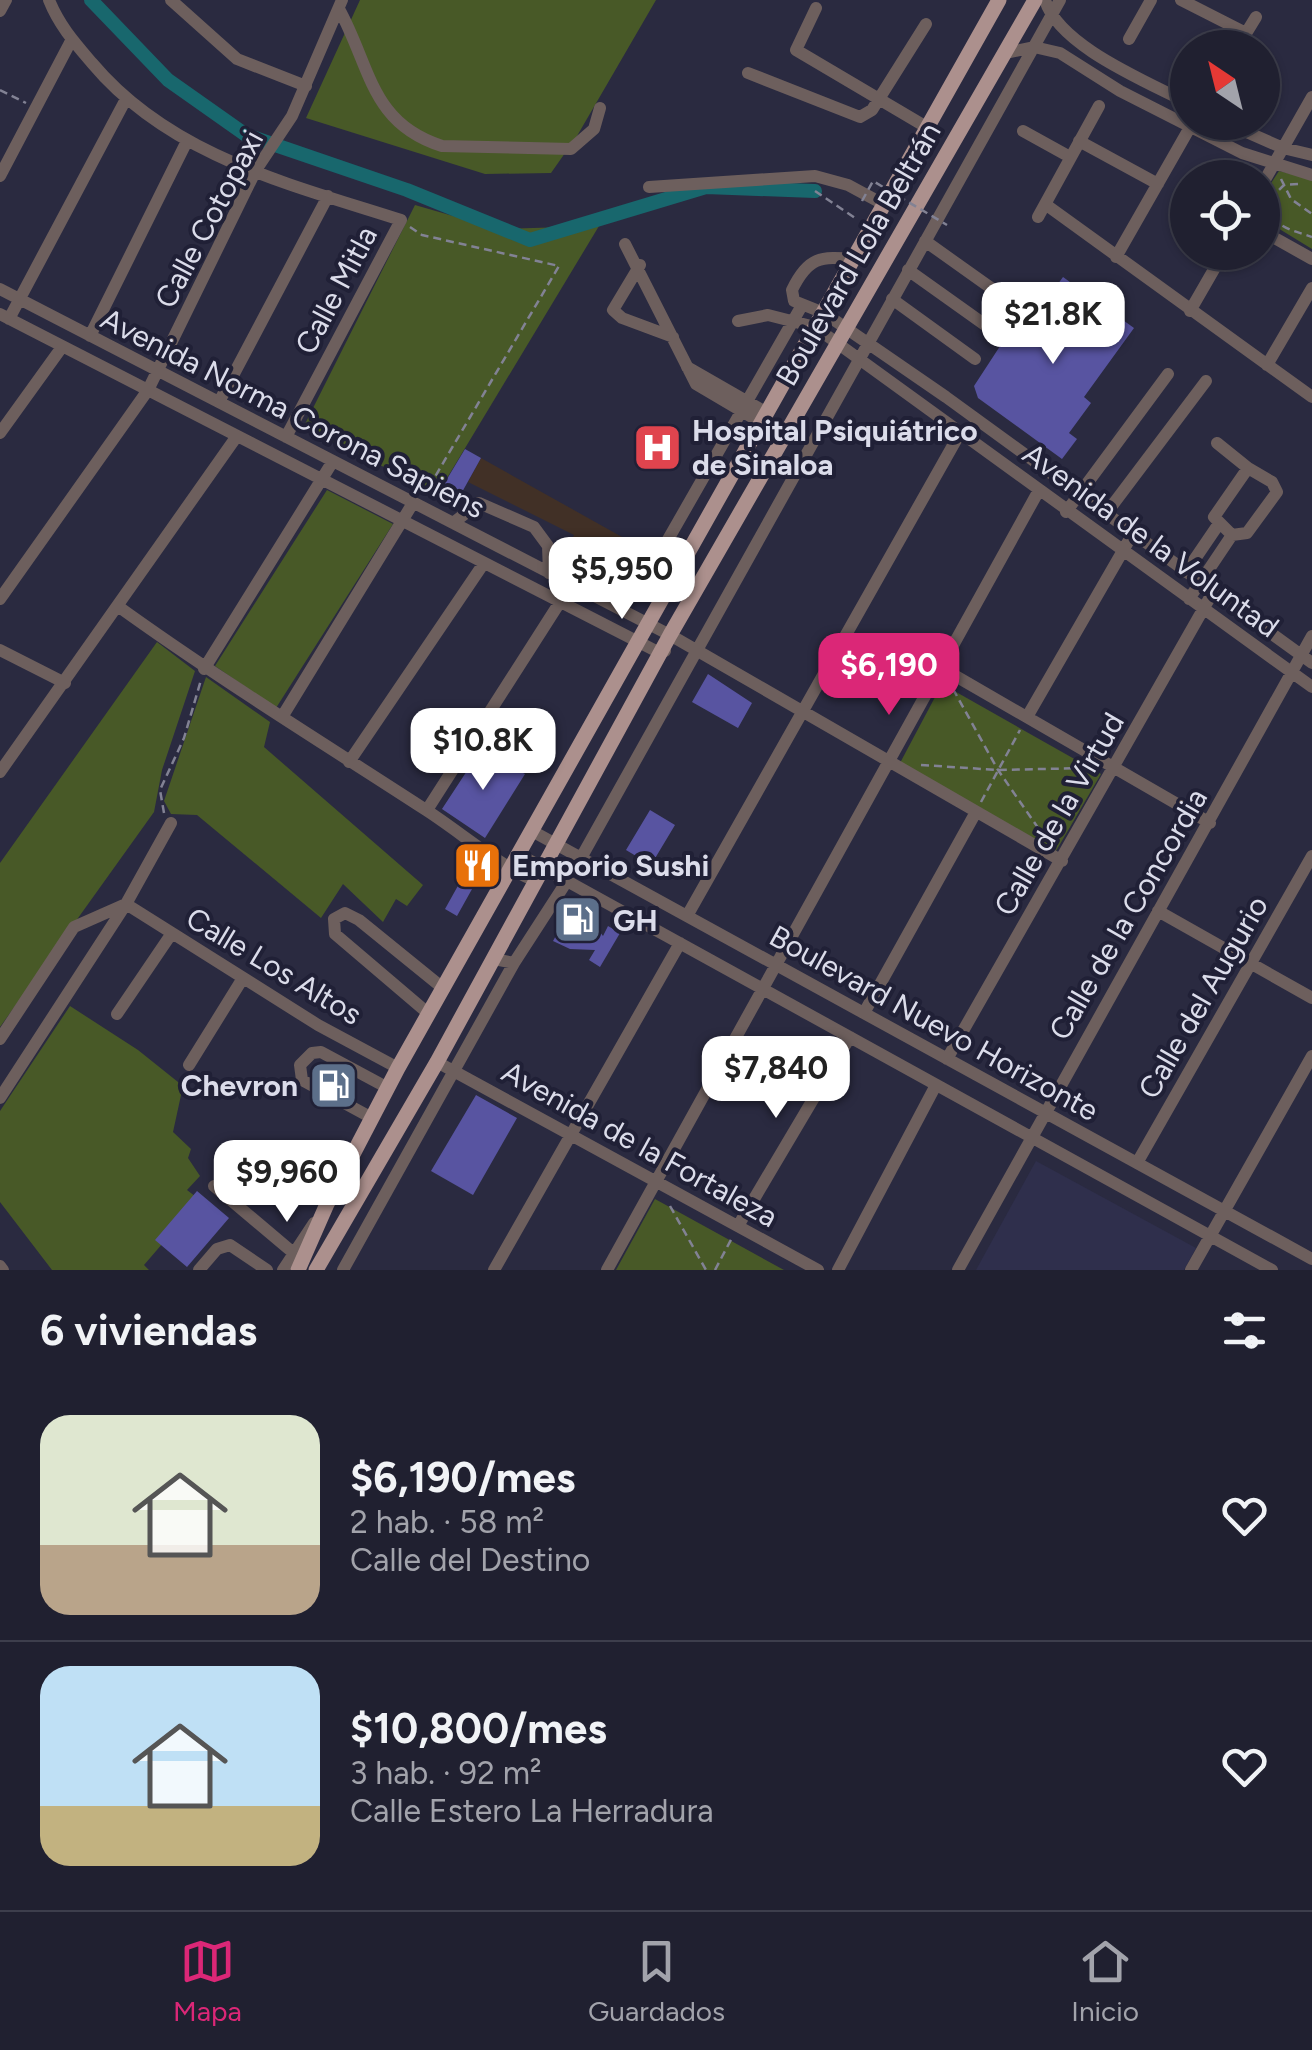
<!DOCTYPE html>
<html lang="es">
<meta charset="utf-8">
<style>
body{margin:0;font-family:Figtree,sans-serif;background:#2d2d3c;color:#f1f3f6;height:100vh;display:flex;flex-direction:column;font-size:38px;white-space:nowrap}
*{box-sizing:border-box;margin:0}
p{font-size:32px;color:#a2a3ab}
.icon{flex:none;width:55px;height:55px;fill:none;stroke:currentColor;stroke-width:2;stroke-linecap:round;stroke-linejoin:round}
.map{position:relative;height:1270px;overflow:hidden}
.side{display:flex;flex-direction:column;background:#202030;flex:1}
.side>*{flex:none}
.needle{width:65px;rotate:325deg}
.fabs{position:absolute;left:1170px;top:30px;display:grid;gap:20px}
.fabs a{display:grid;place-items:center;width:110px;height:110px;border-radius:50%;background:#202030;box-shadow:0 2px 8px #0004,0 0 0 2px #3d3e4c;font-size:50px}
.price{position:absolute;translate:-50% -85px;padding:0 22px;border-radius:20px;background:#fff;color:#222;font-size:32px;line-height:65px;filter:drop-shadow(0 2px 5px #0008)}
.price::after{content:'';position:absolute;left:50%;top:60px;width:30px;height:22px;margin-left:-15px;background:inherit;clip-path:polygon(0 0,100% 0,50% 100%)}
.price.current{background:#db2777;color:#fff}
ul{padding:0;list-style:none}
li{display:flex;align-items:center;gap:30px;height:250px;padding:0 40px}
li+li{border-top:2px solid #3d3e4c}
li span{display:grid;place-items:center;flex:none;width:280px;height:200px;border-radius:30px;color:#555}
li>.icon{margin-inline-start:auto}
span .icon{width:120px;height:120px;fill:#fffc;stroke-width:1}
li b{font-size:42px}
h2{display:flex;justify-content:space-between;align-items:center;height:120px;padding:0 40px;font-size:42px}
.tab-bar{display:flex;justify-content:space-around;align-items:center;height:140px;border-top:2px solid #3d3e4c;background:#202030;font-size:28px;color:#a2a3ab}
.tab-bar a{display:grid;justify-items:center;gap:5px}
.tab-bar .current{color:#db2777}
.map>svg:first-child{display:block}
.commercial{fill:#413026}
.built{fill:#2f2f4c}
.green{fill:#485927}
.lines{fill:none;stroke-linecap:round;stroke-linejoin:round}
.canal{stroke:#18676d;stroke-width:14}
.building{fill:#5854a1}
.path{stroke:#828294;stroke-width:2.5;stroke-dasharray:8 5;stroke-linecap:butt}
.minor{stroke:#6d5f5d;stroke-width:12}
.major{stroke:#ac908d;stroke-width:15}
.path-bridge{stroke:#828294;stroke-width:2.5;stroke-dasharray:8 5;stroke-linecap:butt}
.labels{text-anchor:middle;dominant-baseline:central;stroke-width:8;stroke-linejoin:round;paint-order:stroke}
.street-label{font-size:30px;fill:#dbdcea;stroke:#202036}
.poi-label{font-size:30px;font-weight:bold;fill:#dbdcea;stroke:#202036;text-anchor:start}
</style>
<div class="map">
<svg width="1312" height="1270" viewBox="0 0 1312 1270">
<rect width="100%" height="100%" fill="#2a2a40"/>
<path class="commercial" d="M481,458l166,93 -21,33 -21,-12 -5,8 -39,-21 13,-24 -106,-53z"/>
<path class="built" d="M1036,1161l160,87 -12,22h-208z"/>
<path class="green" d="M360,0h296l-79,136 -26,37 -66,1 -179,-56z
M1279,171l33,8v70l-49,-30 -1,-22z
M415,205l83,24 101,-3 -161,267 -135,-65z
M327,490l66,34 -117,184 -61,-42z
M157,642l38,29 -33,99 -8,42 -154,215v-164z
M206,677l64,45 -6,25 159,138 -16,21 -11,-7 -13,23 -40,-38 -22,34 -124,-103 -26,-1 -7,-13z
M942,684l159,90 -45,77 -156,-88z
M70,1006l68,44 45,36 -10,46 18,17 -3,9 12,18 -13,14 13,10 -56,65 5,5h-97l-52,-68v-91z
M655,1199l129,71h-168z"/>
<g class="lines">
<path class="canal" d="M91,0l77,80 78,55 161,55 123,50 176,-53 109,4"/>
</g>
<path class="building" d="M1063,277l71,51 -50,69 7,6 -22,30 8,6 -15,20 -84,-61 -4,-12 30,-46 9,6z
M465,449l16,9 -20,36 -17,-10z
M708,674l44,29 -14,25 -46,-26z
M480,751l45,23 -40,64 -43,-29z
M650,810l25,15 -24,40 -25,-15z
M474,857l12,7 -29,52 -12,-7z
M573,905l10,5 20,26 5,-10 12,7 -20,34 -11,-7 6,-10 -25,-1 -17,-8z
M476,1095l41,23 -44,77 -42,-24z
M197,1191l32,27 -42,49 -32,-27z"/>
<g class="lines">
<path class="path" d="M0,90l26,13
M1281,179l10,20 21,15
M1298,184l-14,1 -14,14c-1,28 19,30 42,38
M815,191l43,29
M410,227l12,8 137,31 -133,226
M953,689l45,81 45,65
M921,765l77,5 89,-2
M981,802l39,-72
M164,813l-4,-23 24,-52 17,-58
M670,1206l36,64
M715,1270l18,-34"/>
<path class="minor" d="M49,0c10,25 25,42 43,63 78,93 197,121 309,157l-115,217
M171,0l66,59 69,27
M1045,0c14,46 101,81 143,103
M1181,0l65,33
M816,8l-20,42 132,78
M339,9c32,58 31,114 103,137l129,3 23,-20 6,-21
M0,11l6,-11
M1129,39l22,-39
M1237,48l19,-31
M1006,53l28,-6 26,6 60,38 122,62 70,22
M748,73l112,44 12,-7 54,-86
M1224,122l59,26 29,7
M1023,131l47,26
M1079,141l79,43
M0,176l72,-137
M1262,185l50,-88
M649,187l166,-11 33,9 37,20
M1045,204l267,193
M1038,217l61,-111
M1262,231l50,28
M925,241l90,64
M625,244l71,140 66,39
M1116,257l77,-135
M855,259c-35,-3 -47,-2 -63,31l2,11 30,12 122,84 366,266
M640,265l-27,45 9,8 51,19
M908,270l87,62
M0,289l670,346 392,226
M892,299l83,60
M1190,311l34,-59
M0,314l660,339 5,-2
M9,319l117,-220
M738,321l30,-6 47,12 497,360
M90,336l96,-193
M1267,365l45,-77
M687,367l80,46
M219,402l109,-206
M0,433l62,-86
M1217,443l31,25
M1066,512l102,-138
M1105,515l101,-134
M453,523l26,-20 55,24 14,19 1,27
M666,543l135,-236
M1186,572l32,-47
M0,599l148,-209 108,-220 36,-54 50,-116
M1189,599l43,-64 15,-2 30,-41 -5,-10 -24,-14 -34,49 18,18
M119,607c100,72 204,136 307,203 37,24 69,53 109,71
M0,650l65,33
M940,667l270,156
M204,669l129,-208
M282,717l131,-214
M1027,717l105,-182
M349,762l135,-199
M0,772l237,-336
M427,810l133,-208
M532,831l780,428
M518,854l754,416
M581,858l479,-858
M126,904l192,121 80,43
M1158,911l154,87
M687,916l273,-483
M494,959l20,4 53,-82
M864,1013l112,-201
M117,1014l55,-81
M429,1014l-94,-80 -1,-15 11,-6 14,7 85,69
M0,1039l74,-112 52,-23
M947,1059l266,-467
M437,1062l381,208
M189,1065l54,-87
M0,1098l126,-194 45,-81
M372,1118l-70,-38 -2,-15 12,-12 9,-1 67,36
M292,1148l49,31
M1137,1163l175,-307
M214,1186l89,75
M738,1226l112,-189
M0,1266l3,4
M199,1270l18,-21 13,-4 37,25
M283,1270l31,-47
M343,1270l171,-307
M494,1270l186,-327
M607,1270l431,-778
M838,1270l98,-185
M958,1270l354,-634
M1191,1270l121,-214"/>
<path class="major" d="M298,1270l29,-66 71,-136 601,-1068
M316,1270l121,-208 233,-427 365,-635"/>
<path class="path-bridge" d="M862,201l11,-20 74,44"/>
</g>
<defs>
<symbol id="hospital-square" viewBox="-11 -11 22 22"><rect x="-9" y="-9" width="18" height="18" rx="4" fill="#e0444e" stroke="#202036"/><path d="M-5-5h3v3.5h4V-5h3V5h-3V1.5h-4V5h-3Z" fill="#fff"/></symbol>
<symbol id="restaurant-square" viewBox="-11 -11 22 22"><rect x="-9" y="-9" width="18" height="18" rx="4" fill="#e8710a" stroke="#202036"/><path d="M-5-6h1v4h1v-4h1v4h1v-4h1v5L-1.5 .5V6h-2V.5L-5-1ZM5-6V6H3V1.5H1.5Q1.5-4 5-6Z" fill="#fff"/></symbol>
<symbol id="fuel-square" viewBox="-11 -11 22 22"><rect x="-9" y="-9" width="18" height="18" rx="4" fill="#5c6f8a" stroke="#202036"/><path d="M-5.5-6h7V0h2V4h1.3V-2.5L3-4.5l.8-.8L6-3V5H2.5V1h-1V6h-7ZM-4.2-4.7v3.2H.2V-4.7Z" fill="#fff"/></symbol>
</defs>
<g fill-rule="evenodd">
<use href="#hospital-square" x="630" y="420" width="55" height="55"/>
<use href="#restaurant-square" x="450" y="838" width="55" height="55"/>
<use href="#fuel-square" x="550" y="892" width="55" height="55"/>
<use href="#fuel-square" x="306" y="1058" width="55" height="55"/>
</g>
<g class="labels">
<g class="street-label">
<text transform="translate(209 219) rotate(-62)">Calle Cotopaxi</text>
<text transform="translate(858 254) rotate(-60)">Boulevard Lola Beltrán</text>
<text transform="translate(336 290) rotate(-62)">Calle Mitla</text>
<text transform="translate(293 413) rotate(27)">Avenida Norma Corona Sapiens</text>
<text transform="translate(1151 540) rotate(36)">Avenida de la Voluntad</text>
<text transform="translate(1059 814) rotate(-60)">Calle de la Virtud</text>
<text transform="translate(1128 914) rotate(-60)">Calle de la Concordia</text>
<text transform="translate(274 966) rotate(31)">Calle Los Altos</text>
<text transform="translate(1203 997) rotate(-60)">Calle del Augurio</text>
<text transform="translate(934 1023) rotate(29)">Boulevard Nuevo Horizonte</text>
<text transform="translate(640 1144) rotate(29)">Avenida de la Fortaleza</text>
</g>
<g class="poi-label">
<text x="692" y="430">Hospital Psiquiátrico<tspan x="692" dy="34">de Sinaloa</tspan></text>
<text x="512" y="865">Emporio Sushi</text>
<text x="613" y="920">GH</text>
<text x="298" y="1085" text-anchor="end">Chevron</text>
</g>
</g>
</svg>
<div class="fabs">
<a><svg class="needle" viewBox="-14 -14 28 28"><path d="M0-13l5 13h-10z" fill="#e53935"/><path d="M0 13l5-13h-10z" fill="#a2a3ab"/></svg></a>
<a><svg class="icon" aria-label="locate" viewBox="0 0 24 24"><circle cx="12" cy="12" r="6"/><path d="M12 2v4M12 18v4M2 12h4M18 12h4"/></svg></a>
</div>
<b class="price" style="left:1053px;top:367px">$21.8K</b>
<b class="price" style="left:622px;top:622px">$5,950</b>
<b class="price current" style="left:889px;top:718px">$6,190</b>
<b class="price" style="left:483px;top:793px">$10.8K</b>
<b class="price" style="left:776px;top:1121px">$7,840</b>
<b class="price" style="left:287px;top:1225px">$9,960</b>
</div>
<section class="side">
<h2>6 viviendas<svg class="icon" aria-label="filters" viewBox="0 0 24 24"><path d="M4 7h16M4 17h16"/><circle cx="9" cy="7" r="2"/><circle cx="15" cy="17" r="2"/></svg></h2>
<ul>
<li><span style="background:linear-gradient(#dfe7d0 65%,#b9a48a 0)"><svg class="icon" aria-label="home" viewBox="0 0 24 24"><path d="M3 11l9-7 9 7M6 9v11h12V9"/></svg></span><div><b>$6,190/mes</b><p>2 hab. · 58 m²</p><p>Calle del Destino</p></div><svg class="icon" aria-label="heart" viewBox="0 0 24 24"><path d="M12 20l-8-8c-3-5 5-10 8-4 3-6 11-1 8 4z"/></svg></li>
<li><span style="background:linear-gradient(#bfe0f5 70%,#c2b280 0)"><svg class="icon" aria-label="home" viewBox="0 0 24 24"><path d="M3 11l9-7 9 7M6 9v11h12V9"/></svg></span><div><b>$10,800/mes</b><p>3 hab. · 92 m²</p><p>Calle Estero La Herradura</p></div><svg class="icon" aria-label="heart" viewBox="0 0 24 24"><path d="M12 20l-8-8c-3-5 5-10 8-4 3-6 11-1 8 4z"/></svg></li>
</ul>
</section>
<nav class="tab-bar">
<a class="current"><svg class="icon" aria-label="map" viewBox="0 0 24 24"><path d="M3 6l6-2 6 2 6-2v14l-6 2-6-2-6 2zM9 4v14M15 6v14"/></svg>Mapa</a>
<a><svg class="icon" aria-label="saved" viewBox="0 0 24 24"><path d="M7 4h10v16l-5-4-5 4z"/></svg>Guardados</a>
<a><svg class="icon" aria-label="home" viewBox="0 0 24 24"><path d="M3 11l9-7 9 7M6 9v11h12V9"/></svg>Inicio</a>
</nav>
